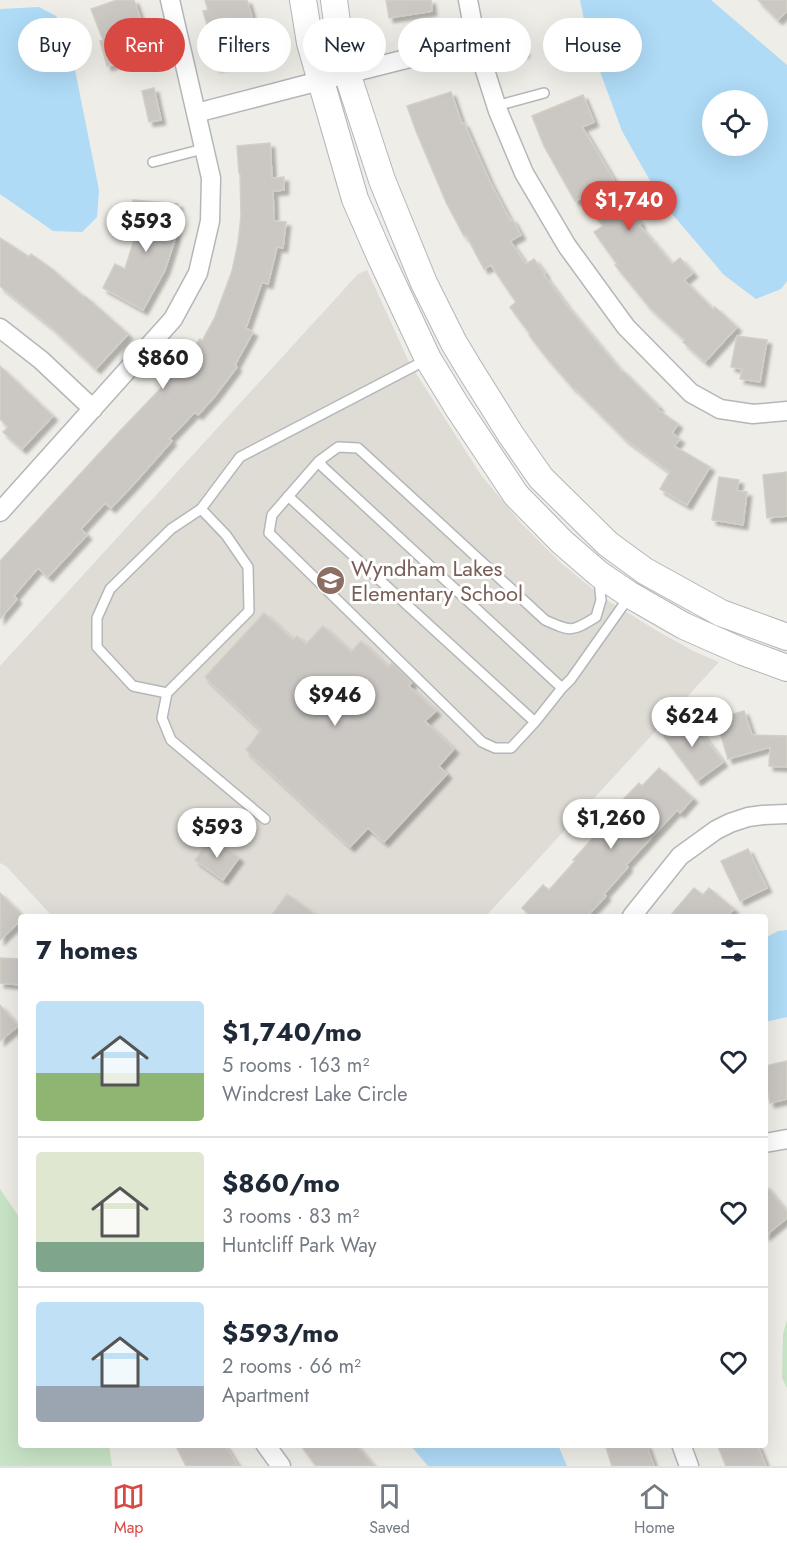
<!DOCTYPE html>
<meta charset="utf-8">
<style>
body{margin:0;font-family:Jost,sans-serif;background:#f2f2f3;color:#1f2937;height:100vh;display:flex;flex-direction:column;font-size:22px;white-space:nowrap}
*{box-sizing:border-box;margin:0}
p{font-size:20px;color:#747a83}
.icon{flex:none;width:33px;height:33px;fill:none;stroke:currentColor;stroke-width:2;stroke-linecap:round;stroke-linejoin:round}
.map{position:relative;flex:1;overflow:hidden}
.panel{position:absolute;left:18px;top:914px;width:750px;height:534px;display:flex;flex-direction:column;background:#fff;border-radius:6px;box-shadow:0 6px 24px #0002}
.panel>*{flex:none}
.hud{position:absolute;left:18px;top:18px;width:752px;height:54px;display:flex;gap:12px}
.tools{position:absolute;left:702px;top:90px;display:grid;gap:12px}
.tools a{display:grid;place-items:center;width:66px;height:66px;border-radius:50%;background:#fff;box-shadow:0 6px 24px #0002;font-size:30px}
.price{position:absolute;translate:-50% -51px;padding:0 14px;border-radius:21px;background:#fff;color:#222;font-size:20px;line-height:39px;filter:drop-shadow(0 2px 3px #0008)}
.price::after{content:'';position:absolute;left:50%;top:36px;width:18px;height:14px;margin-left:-9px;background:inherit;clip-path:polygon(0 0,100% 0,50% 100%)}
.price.selected{background:#d94943;color:#fff}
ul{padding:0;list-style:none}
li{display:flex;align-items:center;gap:18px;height:150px;padding:0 18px}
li+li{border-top:2px solid #e0e1e3}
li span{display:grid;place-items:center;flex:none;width:168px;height:120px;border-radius:6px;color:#555}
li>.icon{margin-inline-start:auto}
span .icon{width:72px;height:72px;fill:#fffc;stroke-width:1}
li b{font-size:26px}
h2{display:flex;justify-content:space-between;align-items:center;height:72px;padding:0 18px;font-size:26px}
.chip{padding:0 21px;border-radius:27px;background:#fff;box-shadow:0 6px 24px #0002;font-size:21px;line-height:54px}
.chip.selected{background:#d94943;color:#fff}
.menu{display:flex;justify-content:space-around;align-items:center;height:84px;border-top:2px solid #e0e1e3;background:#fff;font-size:16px;color:#747a83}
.menu a{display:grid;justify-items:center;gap:3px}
.menu .selected{color:#d94943}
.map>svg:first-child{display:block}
.education{fill:#dfdcd6}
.green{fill:#c8e4c6}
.water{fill:#afdbf7;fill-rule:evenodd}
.building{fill:#cbc8c4;stroke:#d3cfc6;stroke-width:1.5;filter:url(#shadow)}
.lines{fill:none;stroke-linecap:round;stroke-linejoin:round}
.lane-casing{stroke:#b4b7ba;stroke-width:12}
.street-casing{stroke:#b4b7ba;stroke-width:21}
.secondary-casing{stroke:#b3b6ba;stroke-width:28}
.lane{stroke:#fff;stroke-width:9}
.street{stroke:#fff;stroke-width:18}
.secondary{stroke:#fff;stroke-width:26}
.labels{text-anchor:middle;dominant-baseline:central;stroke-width:6;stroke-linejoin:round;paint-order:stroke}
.education-label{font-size:22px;fill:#785e54;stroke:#fff;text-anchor:start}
</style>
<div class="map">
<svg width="787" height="1466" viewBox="0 0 787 1466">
<defs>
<filter id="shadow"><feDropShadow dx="4.5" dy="4.5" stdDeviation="1.5" flood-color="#0004"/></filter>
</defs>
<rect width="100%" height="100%" fill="#efede7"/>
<path class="education" d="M367,270l43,94 71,111 40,48 40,40 44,36 54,33 34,19 26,11 -233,254h-434l-46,-50 -6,-3v-197l358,-392z"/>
<path class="green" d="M0,1189l21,31v224l88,1 3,21h-112z
M787,1320v68l-5,-10 1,-44z"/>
<path class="water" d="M580,0h131l76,65v216l-6,8 -25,10 -32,-24 -62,-73 -40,-71 -34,-92zM758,100v46h-46v-46z
M39,7l17,9 12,19 31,155 -2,27 -15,15 -29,-1 -53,-37v-185z
M787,930v87l-22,5v-84l13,-7z
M410,1445h148l9,21h-139z"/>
<path class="building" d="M117,0h17l7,20 -3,1 9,34 -40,11 -7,-25 3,-1 -12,-31z
M205,0h42l7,24 -10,3 8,30 -36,10 -7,-25h3l-9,-31 5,-1z
M386,0h45l1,11 -43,7z
M758,0h29v11l-9,9z
M511,27l14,25 -13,7 -14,-26z
M154,88l7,32 -12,2 -7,-31z
M451,92l11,32 2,-1 26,59 20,38 2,-1 9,16 -11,6 16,23 8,-5 11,15 -1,1 23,31 54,65 1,-1 37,37 -2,2 21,15 -6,9 8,6 -6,7 36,21 -23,38 -27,-16 10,-17 -45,-33 -51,-51h-1l-27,-31 -17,-22 1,-1 -20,-27 6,-5 -25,-37 -7,4 -18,-34 -2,1 -18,-34 -30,-71 -9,-25z
M583,95l11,27 -12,5 32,53 -3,2 30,42 -2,1 33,39 8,-6 13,15 -9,7 29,29 2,-2 22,20 -32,35 -22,-20 2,-2 -35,-32 -35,-43 2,-1 -23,-32 9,-6 -7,-9 -11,-21 -10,5 -31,-55 -12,-30z
M270,143l2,35 12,-1v13l-11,1 1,30 12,1 -3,26 -6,-1 -9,37 -6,-2 -16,46 7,4 -18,33 2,2 -22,29 -17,19 -3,-3 -26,27 3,2 -39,44 -22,23 -6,-5 -24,26 6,6 -39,42 -10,-9 -24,28 3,3 -17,20v-58l117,-127 47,-49 -1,-2 23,-26 14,-18 2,2 13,-24 17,-46 6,-28 3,-27 -1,-43h-1l-2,-27z
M133,200l45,4 -3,35 -10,31 -22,40 -40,-22 12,-24 10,5 13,-42 -7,-1z
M0,238l29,19 2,-3 21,15 32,28 1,-1 43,38 -32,35 -46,-43 -50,-40z
M737,336l30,4 -7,42 -20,-3 2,-10 -11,-2z
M0,366l53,50 -31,33 -19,-17 5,-5 -8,-8z
M787,472v44l-20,2 -4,-43z
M719,477l20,3 -2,11 10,1 -4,33 -31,-5z
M264,613l29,27 4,-4 9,8 17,-18 28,26 10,-11 27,26 4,-4 20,19 -3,4 27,25 -11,10 29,28 -15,17 8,8 -63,68 -16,-14 -18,19 -104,-97 15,-20 -56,-53z
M744,711l8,24 35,1v31l-18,-1 1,-19 -42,12 -12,-40z
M688,715l35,47 -26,19 -35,-47z
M659,768l34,30 -13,15 -3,-3 -51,55 2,2 -24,27 2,2 -19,20h-56l-9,-8 21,-23 6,5 26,-29 -2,-1 21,-23 2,1 27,-29 -5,-4 21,-22 3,3z
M210,838l29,20 -16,22 -28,-20z
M748,849l19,39 -27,13 -19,-40z
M694,888l9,7 6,-7 25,21 -7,7h-57z
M0,893l23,23h-2v4l-21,20z
M287,894l30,22h-46z
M0,958l21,1v26l-21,-2z
M0,1005l18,21 -18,15z
M787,1061v38l-17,4 -5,-25v-12z
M765,1185l22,27v6l-22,18z
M175,1444h49l14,22h-52z
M300,1444h55l19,22h-58z
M605,1444h41l8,22h-42z
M717,1444h40l9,22h-40z"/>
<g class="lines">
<defs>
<path id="lane" d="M496,106l48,-13
M153,162l50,-13
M319,461l4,6 239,221
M288,496l247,226
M201,509l39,-52 186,-97
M599,580l2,20 -5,17c-24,15 -25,15 -51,3l-187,-172 -20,-1 -19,14 -47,54 -3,18 213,209 13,6h16l24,-26 27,-34 9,-9 58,-82
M167,693l-34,-7 -36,-39v-29l13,-29 61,-60 30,-20 25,26 22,32 1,44 -82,82 -5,25 9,22 94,79"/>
<path id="street" d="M468,0l8,42 22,69 26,62 43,73 59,81 65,66 29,16 33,5 34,-3
M196,113c94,-24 186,-49 280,-71
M0,328l41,32 52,49
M0,512l173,-193 25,-46 12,-52 1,-43 -41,-178
M632,916l48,-60 36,-26 14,-7 18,-6 15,-2 24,-1
M765,1143l22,-4
M265,1444l16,22
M681,1444l8,22"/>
<path id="secondary" d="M303,0l7,43 45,156 24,55 49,105 30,49 58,87 46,47 37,32 31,21 54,31 59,26 44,16
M334,0l5,37 8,36 35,107 42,103 30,60 15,25 42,67 30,43 67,66 37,27 76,42 66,24"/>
</defs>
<use href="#lane" class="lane-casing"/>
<use href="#street" class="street-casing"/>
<use href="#secondary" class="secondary-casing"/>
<use href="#lane" class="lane"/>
<use href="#street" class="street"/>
<use href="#secondary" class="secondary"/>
</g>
<defs>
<symbol id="school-disc" viewBox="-11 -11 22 22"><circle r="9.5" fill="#8d6e63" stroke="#fff"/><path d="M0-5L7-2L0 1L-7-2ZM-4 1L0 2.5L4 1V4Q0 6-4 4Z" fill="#fff"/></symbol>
</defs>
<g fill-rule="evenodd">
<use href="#school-disc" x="314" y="564" width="33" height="33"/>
</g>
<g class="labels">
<g class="education-label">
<text x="351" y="568">Wyndham Lakes<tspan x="351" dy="25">Elementary School</tspan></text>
</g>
</g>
</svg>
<div class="tools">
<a><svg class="icon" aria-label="locate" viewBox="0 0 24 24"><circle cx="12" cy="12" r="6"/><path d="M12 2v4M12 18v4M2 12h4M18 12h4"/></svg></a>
</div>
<b class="price selected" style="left:629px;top:232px">$1,740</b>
<b class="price" style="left:146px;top:253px">$593</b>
<b class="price" style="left:163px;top:390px">$860</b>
<b class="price" style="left:335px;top:727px">$946</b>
<b class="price" style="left:692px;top:748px">$624</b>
<b class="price" style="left:611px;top:850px">$1,260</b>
<b class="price" style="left:217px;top:859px">$593</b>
<div class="hud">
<a class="chip">Buy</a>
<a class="chip selected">Rent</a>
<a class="chip">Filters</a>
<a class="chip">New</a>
<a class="chip">Apartment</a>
<a class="chip">House</a>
</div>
<section class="panel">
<h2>7 homes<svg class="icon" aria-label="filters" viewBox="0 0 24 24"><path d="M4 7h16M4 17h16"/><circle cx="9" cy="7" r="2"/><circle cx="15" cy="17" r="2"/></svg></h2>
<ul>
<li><span style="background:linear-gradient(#bfe0f5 60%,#8fb573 0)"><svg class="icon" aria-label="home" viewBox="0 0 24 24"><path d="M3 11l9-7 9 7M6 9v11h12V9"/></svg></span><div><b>$1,740/mo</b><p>5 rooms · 163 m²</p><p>Windcrest Lake Circle</p></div><svg class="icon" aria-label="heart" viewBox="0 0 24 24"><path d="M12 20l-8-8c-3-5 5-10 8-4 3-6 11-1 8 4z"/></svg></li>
<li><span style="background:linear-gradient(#dfe7d0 75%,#7fa58c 0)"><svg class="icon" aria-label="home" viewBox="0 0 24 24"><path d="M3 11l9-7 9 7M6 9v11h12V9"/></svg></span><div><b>$860/mo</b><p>3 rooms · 83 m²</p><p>Huntcliff Park Way</p></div><svg class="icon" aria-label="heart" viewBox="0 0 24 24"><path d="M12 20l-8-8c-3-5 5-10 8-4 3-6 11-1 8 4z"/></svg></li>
<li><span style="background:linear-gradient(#bfe0f5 70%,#9aa5b1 0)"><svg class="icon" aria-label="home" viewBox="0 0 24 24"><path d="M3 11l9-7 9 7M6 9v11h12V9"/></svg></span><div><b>$593/mo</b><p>2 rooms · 66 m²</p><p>Apartment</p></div><svg class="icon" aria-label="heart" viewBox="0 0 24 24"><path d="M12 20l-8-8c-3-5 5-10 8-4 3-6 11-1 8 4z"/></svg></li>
</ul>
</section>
</div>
<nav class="menu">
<a class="selected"><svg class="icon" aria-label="map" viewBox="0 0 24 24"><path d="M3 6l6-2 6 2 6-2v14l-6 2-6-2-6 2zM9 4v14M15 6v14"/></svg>Map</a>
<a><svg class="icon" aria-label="saved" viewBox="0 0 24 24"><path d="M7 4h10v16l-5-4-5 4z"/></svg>Saved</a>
<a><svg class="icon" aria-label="home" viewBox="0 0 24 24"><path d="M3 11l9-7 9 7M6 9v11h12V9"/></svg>Home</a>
</nav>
